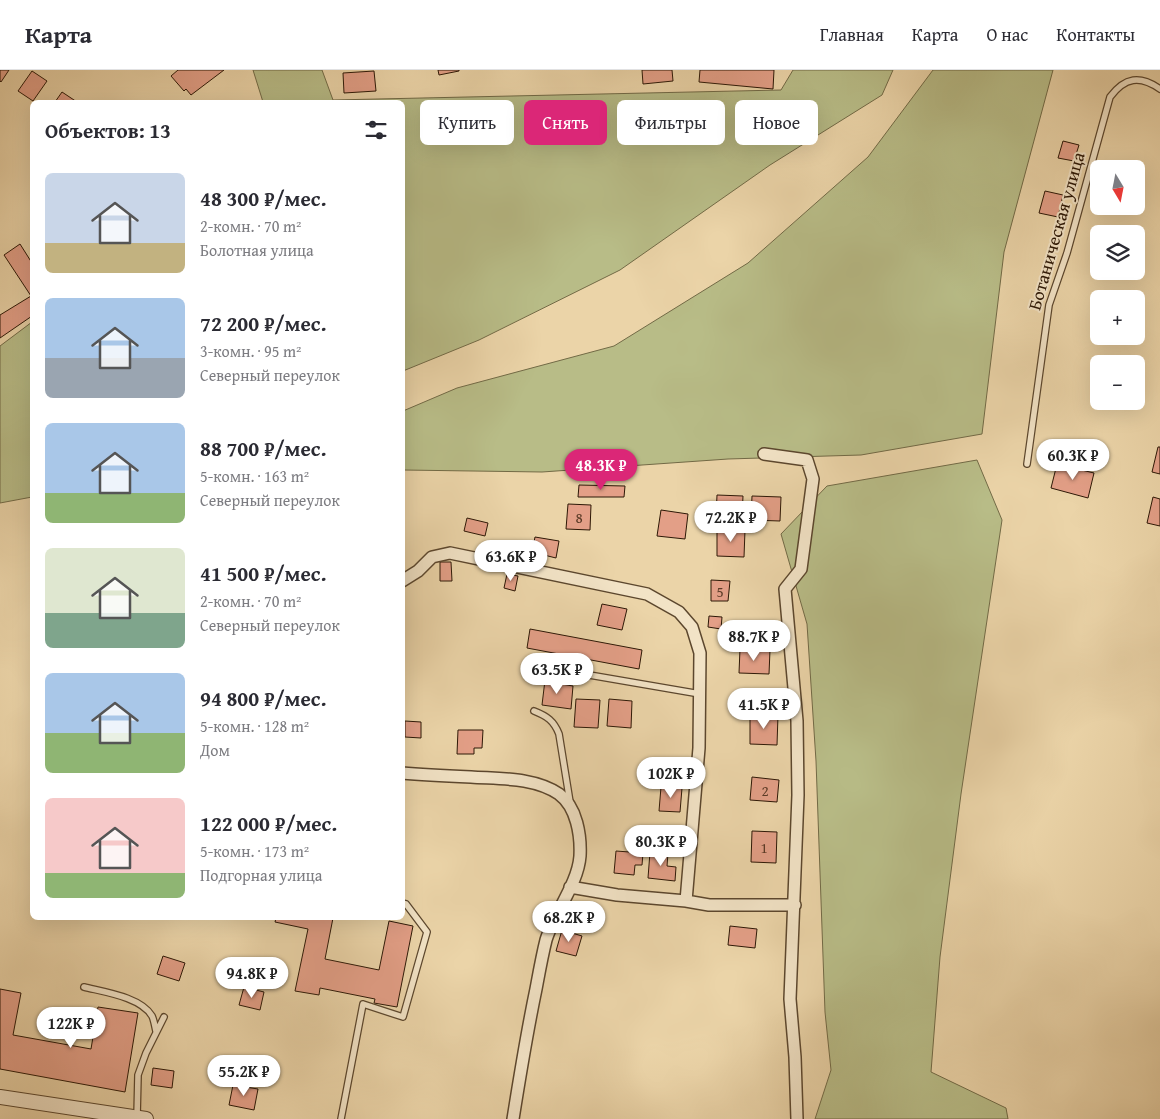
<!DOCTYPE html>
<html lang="ru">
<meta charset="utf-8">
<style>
body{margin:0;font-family:"Gentium Book Plus",serif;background:#f7f7f7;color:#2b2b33;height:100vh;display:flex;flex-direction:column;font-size:19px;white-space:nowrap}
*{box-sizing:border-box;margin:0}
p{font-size:16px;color:#7c7c81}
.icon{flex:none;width:28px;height:28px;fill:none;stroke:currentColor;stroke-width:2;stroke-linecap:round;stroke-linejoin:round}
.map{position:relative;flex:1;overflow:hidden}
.panel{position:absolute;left:30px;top:30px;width:375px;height:820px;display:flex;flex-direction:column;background:#fff;border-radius:8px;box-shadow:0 5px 20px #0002}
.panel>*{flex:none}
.top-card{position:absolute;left:420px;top:30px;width:475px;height:45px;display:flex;gap:10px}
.needle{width:32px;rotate:170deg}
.tools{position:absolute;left:1090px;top:90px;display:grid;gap:10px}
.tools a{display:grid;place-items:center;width:55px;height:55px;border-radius:8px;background:#fff;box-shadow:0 5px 20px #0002;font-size:25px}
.price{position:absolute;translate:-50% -42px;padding:0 11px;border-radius:18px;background:#fff;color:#222;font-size:16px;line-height:32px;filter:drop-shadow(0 1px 2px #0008)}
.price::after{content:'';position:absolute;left:50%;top:30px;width:15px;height:11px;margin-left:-8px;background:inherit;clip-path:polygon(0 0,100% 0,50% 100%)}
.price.active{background:#db2777;color:#fff}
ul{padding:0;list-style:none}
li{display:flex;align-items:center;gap:15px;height:125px;padding:0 15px}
li span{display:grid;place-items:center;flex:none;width:140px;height:100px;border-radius:8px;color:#555}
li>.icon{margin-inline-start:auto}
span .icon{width:60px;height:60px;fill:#fffc;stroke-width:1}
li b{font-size:21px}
h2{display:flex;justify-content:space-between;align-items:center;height:60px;padding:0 15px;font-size:21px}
.chip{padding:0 18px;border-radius:8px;background:#fff;box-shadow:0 5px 20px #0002;font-size:18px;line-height:45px}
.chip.active{background:#db2777;color:#fff}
header{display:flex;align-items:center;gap:30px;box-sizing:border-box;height:70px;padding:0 25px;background:#fff;border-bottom:1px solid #e1e1e2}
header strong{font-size:24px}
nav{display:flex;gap:28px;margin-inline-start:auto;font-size:18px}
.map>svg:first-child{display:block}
.green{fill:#b8bc87;stroke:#726a46}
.building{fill:#e39f87;stroke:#2d1806}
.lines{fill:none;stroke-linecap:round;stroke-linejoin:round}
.service-casing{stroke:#5c472e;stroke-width:8}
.minor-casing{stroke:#5c472e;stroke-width:14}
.tertiary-casing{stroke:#5c472e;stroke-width:16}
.service{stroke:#f2e3c6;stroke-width:5.5}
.minor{stroke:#f2e3c6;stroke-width:11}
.tertiary{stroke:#f2e3c6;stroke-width:14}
.labels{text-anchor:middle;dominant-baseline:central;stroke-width:4;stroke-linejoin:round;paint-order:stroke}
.number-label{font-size:15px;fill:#5a3a26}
.street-label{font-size:18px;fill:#2d1806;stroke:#f2e3c6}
</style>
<header>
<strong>Карта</strong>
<nav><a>Главная</a><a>Карта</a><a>О нас</a><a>Контакты</a></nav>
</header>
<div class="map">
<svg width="1160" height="1049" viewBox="0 0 1160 1049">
<rect width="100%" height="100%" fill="#ebd4a8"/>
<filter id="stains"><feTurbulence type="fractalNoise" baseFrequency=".004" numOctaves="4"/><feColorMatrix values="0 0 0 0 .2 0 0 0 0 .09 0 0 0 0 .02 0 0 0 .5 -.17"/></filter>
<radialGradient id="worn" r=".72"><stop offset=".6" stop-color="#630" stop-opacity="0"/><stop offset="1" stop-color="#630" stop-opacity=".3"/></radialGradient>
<path class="green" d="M253,0h69l11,30 448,-10 12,-20h100l-11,25 -112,70 -150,105 -141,70 -76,31 -1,-269h-139z
M933,0h120l-49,182 -22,182 -121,21 -133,4 -186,13 -139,-2v-59l54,-23 157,-42 134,-83 120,-106z
M32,252v175l-32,6v-157z
M977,390l25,60 -41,274 -21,163 -9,115 75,36 2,11h-193l16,-49 -6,-58 -9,-251 -9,-137 -26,-90 46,-48z"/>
<path class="building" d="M0,0h9l-8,12 -1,-1z
M178,0h46l-33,25 -5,-6 -2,2 -13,-15z
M438,0h21v1l-20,4z
M642,0h30l1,11 -30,3z
M700,0h74l-1,19 -74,-7z
M32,1l15,10 -14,20 -15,-10z
M374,1l2,20 -32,2 -1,-20z
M62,22l15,10h-22z
M1063,71l16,4 -5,16 -16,-3z
M1045,121l18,4 -5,22 -19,-4z
M20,174l12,19v53l-32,22v-23l31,-19 -27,-41z
M1158,377h2v27l-8,-2z
M1057,394l37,9 -6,25 -37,-10z
M579,415l46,1 -1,11h-46z
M717,425l26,1 -1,22 -26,-1z
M752,426l29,1 -1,24 -29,-1z
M1153,427l7,2v27l-13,-3z
M568,434l23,1 -1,25 -24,-1z
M661,440l27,4 -3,25 -28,-3z
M467,448l21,5 -3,13 -21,-5z
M717,459l28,1 -1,27 -27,-1z
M535,467l24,4 -3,17 -24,-6z
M440,492h11l1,19h-12z
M507,504l11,2 -3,15 -11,-3z
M711,510l19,1 -2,20h-17z
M602,534l25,5 -5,21 -25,-5z
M709,546l13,1 -1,12 -13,-2z
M530,559l112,21 -3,19 -112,-21z
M740,579l30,1 -1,24 -30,-1z
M545,610l17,2 -1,2 12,2 -2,23 -29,-4z
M576,629l24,1 -2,28 -24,-1z
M609,629l23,2 -1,27 -24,-2z
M750,645h28l-1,30 -27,-1z
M405,651l16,1v16l-16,-1z
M458,660h25l-1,18h-8v6h-17z
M752,707l27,3 -2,22 -27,-2z
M661,717l21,1 -2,24 -21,-1z
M752,761l25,1 -1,31 -25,-1z
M616,781l27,2 -1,12h-7l-1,10 -20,-2z
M650,782l18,1 -1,13 9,1 -1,14 -27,-3z
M276,848h57l-8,41 54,11 10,-49 24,5 -16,81 -23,-4 1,-4 -55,-11 -1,7 -24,-4 13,-62 -33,-7z
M730,856l27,3 -2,19 -27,-3z
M562,860l20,6 -6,20 -20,-5z
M163,886l22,7 -6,18 -22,-7z
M244,917l20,5 -4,18 -21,-5z
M0,919l21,4 -8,42 78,14 7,-42 40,6 -13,79 -125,-23z
M153,998l21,3 -2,17 -21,-3z
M233,1015l25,4 -4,21 -25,-5z"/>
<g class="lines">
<defs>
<path id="service" d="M1027,394l22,-159 18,-52 43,-156c15,-20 30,-22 50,-8
M537,596l163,28
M534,641c13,5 20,10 25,23l11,68
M84,917c20,5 57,10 68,29 2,4 3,11 4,15
M137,1047l1,-42 8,-22 18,-36
M341,1049l22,-115 40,13 24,-85 -21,-28 -4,-1"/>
<path id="minor" d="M764,384l43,6 6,19 -12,90 -16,20 12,132 1,74 -8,204 5,58 2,62
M402,511l16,-10 14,-14 18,-4 197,41 32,18 13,15 8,26 -1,95 -13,153
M402,703c23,2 46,3 69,4 28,2 63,0 88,17 18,13 22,42 21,62 -2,28 -26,57 -34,84 -4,16 -7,33 -10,49 -9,43 -16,86 -23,130
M570,817l47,8 69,6 23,4h86"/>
<path id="tertiary" d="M0,1027l146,22"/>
</defs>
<use href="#service" class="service-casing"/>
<use href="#minor" class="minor-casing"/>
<use href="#tertiary" class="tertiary-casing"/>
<use href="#service" class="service"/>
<use href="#minor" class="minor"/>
<use href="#tertiary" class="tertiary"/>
</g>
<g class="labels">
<g class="number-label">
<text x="579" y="447">8</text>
<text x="720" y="521">5</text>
<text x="765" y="720">2</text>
<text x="764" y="777">1</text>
</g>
<g class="street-label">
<text transform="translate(1056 161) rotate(-74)">Ботаническая улица</text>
</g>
</g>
<rect width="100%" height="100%" filter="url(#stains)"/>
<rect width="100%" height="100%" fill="url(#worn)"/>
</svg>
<div class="tools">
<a><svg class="needle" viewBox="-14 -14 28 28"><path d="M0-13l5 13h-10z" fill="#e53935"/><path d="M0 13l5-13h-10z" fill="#7c7c81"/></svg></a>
<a><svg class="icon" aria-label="layers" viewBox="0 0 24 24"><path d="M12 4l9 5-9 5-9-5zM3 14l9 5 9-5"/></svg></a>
<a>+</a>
<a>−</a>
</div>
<b class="price" style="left:1073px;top:411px">60.3K ₽</b>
<b class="price active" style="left:601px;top:421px">48.3K ₽</b>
<b class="price" style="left:731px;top:473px">72.2K ₽</b>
<b class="price" style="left:511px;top:512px">63.6K ₽</b>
<b class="price" style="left:754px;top:592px">88.7K ₽</b>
<b class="price" style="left:557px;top:625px">63.5K ₽</b>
<b class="price" style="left:764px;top:660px">41.5K ₽</b>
<b class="price" style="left:671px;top:729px">102K ₽</b>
<b class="price" style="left:661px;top:797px">80.3K ₽</b>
<b class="price" style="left:569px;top:873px">68.2K ₽</b>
<b class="price" style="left:252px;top:929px">94.8K ₽</b>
<b class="price" style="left:71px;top:979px">122K ₽</b>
<b class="price" style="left:244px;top:1027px">55.2K ₽</b>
<div class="top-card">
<a class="chip">Купить</a>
<a class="chip active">Снять</a>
<a class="chip">Фильтры</a>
<a class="chip">Новое</a>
</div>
<section class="panel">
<h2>Объектов: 13<svg class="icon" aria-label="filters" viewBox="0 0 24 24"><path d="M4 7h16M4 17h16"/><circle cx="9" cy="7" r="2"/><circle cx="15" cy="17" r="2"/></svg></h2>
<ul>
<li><span style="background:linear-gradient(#c9d6e8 70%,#c2b280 0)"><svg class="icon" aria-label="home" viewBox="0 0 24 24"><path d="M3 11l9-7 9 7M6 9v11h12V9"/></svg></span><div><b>48 300 ₽/мес.</b><p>2-комн. · 70 m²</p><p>Болотная улица</p></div></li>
<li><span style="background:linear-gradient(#a9c7e8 60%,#9aa5b1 0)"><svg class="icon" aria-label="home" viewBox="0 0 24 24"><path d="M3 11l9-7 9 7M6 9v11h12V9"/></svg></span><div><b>72 200 ₽/мес.</b><p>3-комн. · 95 m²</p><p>Северный переулок</p></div></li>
<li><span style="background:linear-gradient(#a9c7e8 70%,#8fb573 0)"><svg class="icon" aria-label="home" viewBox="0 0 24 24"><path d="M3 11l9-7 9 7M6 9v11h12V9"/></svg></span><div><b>88 700 ₽/мес.</b><p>5-комн. · 163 m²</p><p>Северный переулок</p></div></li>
<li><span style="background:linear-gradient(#dfe7d0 65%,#7fa58c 0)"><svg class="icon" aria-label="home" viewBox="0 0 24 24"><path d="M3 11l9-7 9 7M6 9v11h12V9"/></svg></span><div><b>41 500 ₽/мес.</b><p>2-комн. · 70 m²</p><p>Северный переулок</p></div></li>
<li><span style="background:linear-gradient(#a9c7e8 60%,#8fb573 0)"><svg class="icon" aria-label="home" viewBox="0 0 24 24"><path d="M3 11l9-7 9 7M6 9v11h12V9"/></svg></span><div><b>94 800 ₽/мес.</b><p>5-комн. · 128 m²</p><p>Дом</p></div></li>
<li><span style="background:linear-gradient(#f6c9c9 75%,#8fb573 0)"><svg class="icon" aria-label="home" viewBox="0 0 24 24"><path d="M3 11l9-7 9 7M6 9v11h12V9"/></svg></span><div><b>122 000 ₽/мес.</b><p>5-комн. · 173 m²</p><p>Подгорная улица</p></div></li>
</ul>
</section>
</div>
